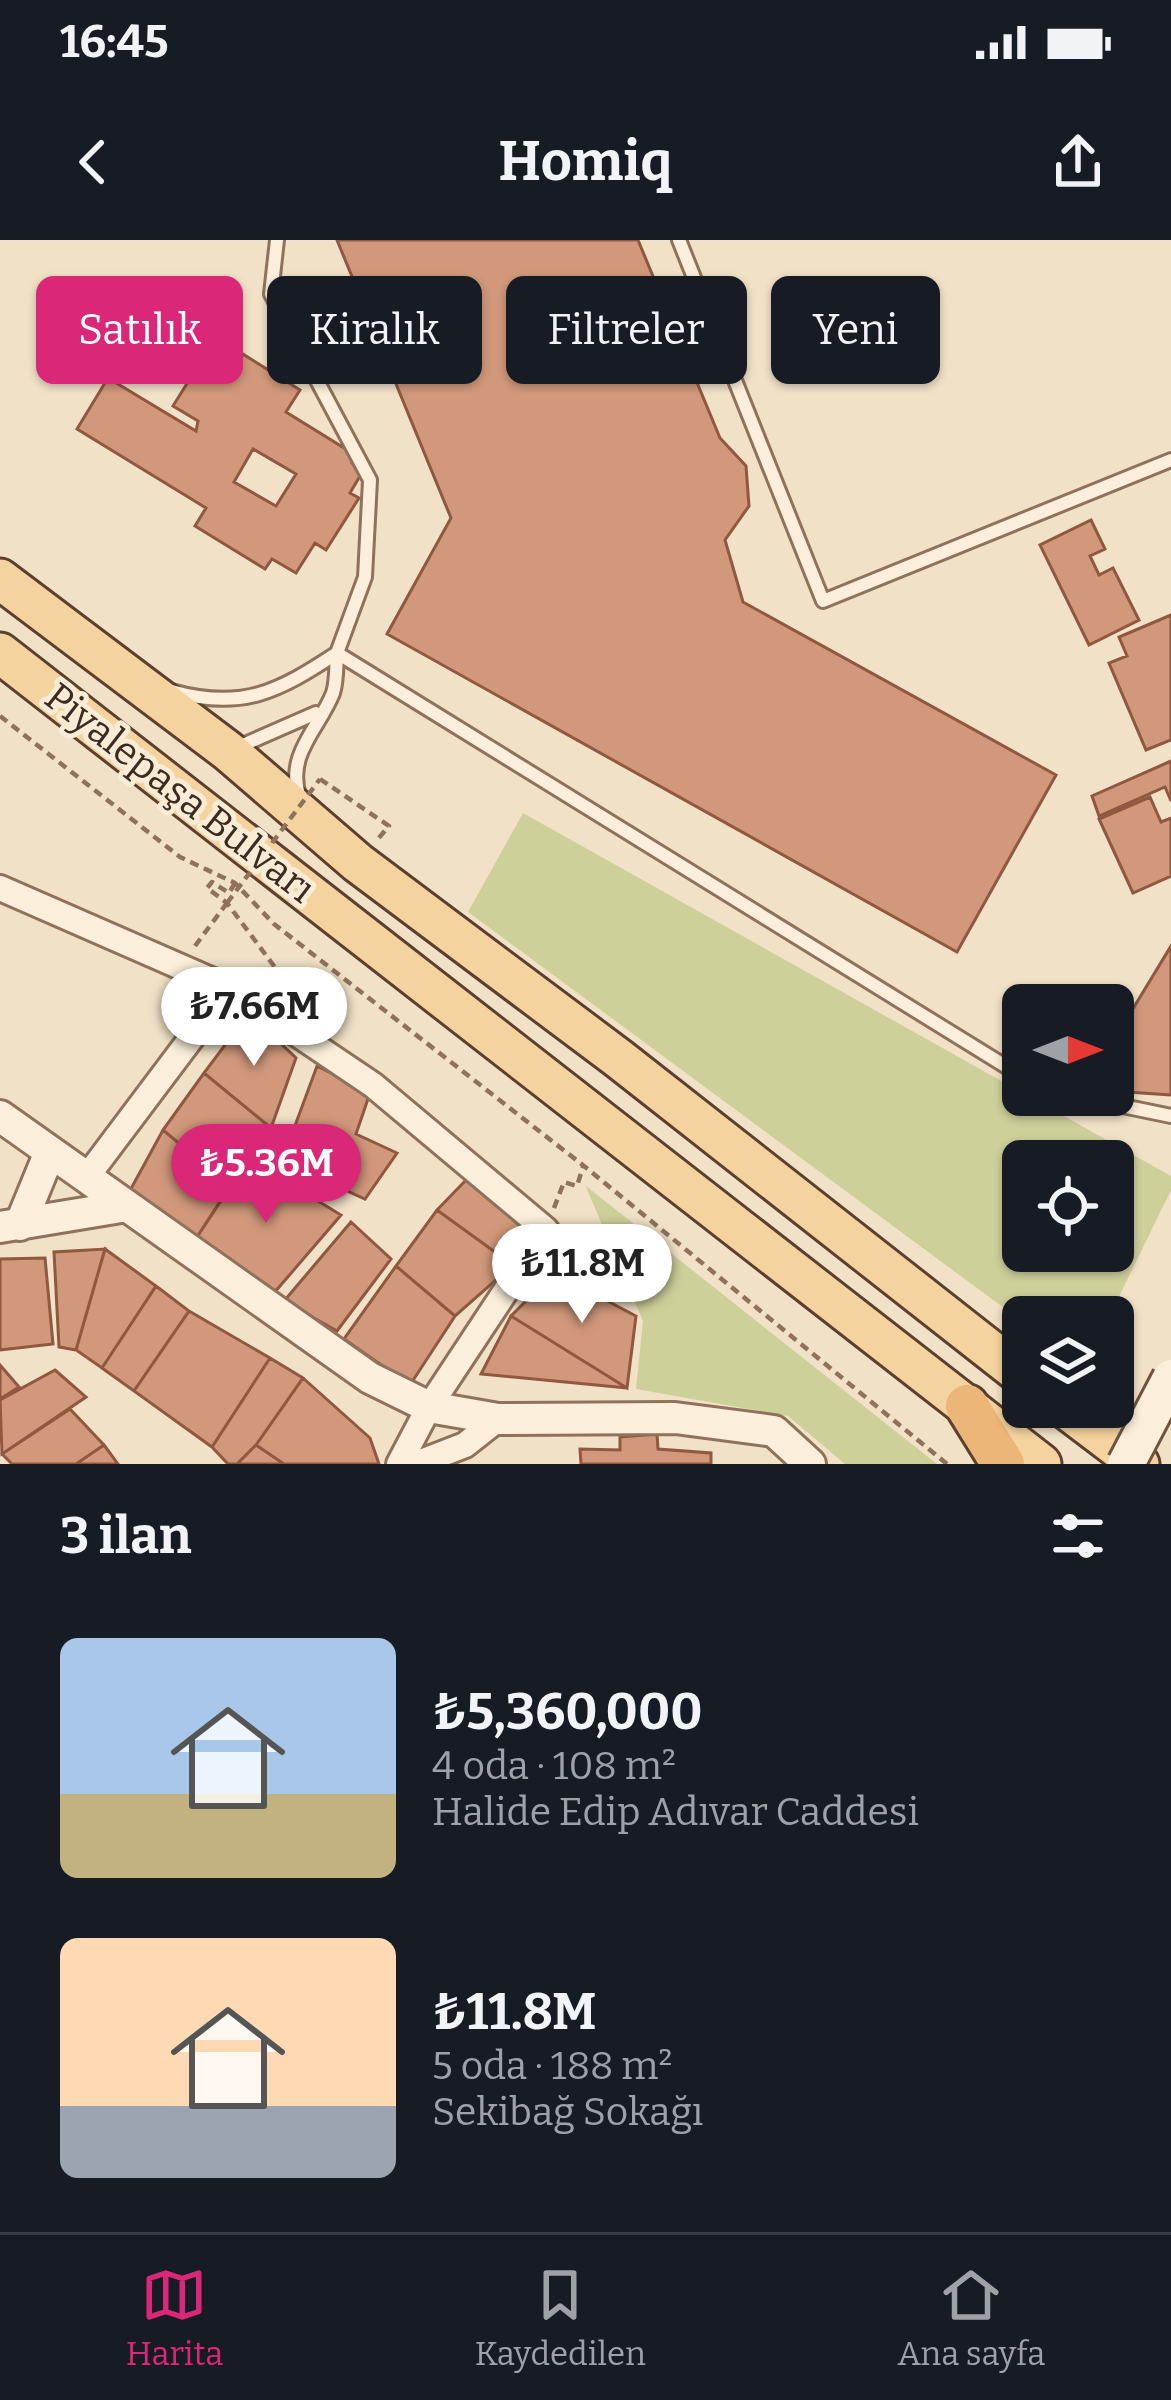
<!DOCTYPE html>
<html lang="tr">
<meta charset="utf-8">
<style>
body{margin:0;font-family:Bitter,serif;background:#20242c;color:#f1f3f6;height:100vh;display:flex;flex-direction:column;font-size:45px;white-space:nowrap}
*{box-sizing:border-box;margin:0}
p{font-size:39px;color:#9ea1a6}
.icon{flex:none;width:66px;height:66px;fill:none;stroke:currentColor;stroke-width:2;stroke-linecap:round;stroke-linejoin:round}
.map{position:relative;height:1224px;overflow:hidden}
.drawer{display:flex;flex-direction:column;background:#171b24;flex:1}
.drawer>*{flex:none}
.top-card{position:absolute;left:36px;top:36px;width:1101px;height:108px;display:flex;gap:24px}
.needle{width:78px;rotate:90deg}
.fabs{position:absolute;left:1002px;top:744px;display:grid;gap:24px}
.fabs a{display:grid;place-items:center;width:132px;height:132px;border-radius:18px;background:#171b24;box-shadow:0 3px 9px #0004;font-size:60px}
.price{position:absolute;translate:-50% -102px;padding:0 27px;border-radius:42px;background:#fff;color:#222;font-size:39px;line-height:78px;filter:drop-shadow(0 3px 6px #0008)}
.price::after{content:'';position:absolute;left:50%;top:72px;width:36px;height:27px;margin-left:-18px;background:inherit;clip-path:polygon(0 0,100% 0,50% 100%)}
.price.current{background:#db2777;color:#fff}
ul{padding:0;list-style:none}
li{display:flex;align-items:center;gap:36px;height:300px;padding:0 60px}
li span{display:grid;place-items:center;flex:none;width:336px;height:240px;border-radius:18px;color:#555}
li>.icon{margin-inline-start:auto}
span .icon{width:144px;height:144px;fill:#fffc;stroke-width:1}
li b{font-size:51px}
h2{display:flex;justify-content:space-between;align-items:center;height:144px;padding:0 60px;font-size:51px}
.tag{padding:0 42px;border-radius:18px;background:#171b24;box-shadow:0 3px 9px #0004;font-size:42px;line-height:108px}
.tag.current{background:#db2777;color:#fff}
.status{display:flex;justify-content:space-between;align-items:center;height:84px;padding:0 60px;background:#171b24;direction:ltr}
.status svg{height:33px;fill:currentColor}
header{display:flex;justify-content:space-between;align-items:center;height:156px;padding:0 60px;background:#171b24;font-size:54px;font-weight:700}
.menu{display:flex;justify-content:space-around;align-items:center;height:168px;border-top:3px solid #363941;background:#171b24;font-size:33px;color:#9ea1a6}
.menu a{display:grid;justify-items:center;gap:6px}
.menu .current{color:#db2777}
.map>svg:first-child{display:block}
.green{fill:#ced09a;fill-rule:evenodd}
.building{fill:#d1987b;stroke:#8f583f;stroke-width:3;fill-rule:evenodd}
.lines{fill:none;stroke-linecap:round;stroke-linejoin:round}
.service-casing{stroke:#8e725b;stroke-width:18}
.minor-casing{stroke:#8e725b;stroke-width:30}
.tertiary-casing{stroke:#8e725b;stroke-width:36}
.primary-casing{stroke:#5c402f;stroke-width:45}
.trunk-casing{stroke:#5c402f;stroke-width:48}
.path{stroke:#8e725b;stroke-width:4.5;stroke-dasharray:9 6;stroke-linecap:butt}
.service{stroke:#fbefdb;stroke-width:12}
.minor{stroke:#fbefdb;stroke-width:24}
.tertiary{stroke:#fbefdb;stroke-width:30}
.primary{stroke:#f5d39e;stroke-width:39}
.trunk{stroke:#ecb679;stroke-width:42}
.secondary-bridge-casing{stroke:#70533e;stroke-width:42;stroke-linecap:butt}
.path-bridge{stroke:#8e725b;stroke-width:4.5;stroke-dasharray:9 6;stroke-linecap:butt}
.secondary-bridge{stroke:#fbefdb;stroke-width:36}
.labels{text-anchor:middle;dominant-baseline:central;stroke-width:10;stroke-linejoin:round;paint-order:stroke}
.street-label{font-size:39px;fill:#3e2b1f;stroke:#f8ecd7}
</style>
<div class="status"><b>16:45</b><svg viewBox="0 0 49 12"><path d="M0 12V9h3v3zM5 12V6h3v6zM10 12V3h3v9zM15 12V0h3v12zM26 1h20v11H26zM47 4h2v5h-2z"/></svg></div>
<header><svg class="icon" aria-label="back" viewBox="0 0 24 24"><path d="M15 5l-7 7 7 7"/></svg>Homiq<svg class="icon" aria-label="share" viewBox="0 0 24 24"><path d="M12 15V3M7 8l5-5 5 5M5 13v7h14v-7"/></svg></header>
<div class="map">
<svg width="1171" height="1224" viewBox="0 0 1171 1224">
<rect width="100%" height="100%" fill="#f1e1c7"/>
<path class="green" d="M523,573l648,363v14l-62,127h-86v5l-555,-410zM1023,921h90v90h-90z
M586,947v-1l351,278h-92l-57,-48 -152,-27 7,-68z"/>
<path class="building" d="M337,0h301l82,198 26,28 3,40 -24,34 18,62 313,173 -99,177 -570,-318 64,-116z
M216,97l84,53 -14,22 71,44 -5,7 11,8 -13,22 9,5 -33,52 -11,-7 -19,30 -24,-14 -7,10 -70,-43 11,-18 -129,-79 31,-51 88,53 2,-10 -25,-15zM253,209l43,25 -20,32 -42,-24z
M1091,280l14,29 -15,7 9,19 14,-7 26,52 -50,25 -49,-100z
M1171,375v125l-25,10 -37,-87 18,-7 -8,-19z
M1171,521v40l-6,-14 -66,29 -7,-20z
M1150,557l11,25 10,-4v58l-38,17 -34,-74z
M1171,706v149l-58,-4v-59l4,3z
M249,773l47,45 -25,70 -67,-55z
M317,826l53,27 -14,41 41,19 -32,46 -83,-38z
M204,833l67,55 -41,58 -67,-56z
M163,890l67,56 -35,54 -68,-44z
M249,919l92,56 -67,78 -79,-53z
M467,939l66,58 -20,28 -76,-55z
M437,970l76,55 -58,51 -59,-50z
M351,982l40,37 -54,72 -53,-30z
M105,1009l51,37 -54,82 -26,-18z
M105,1009l-29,101 -17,-3 -5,-95z
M45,1018l8,86 -53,6v-91z
M396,1026l59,50 -45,69 -66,-46z
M554,1033l82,43 -9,72 -116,-72z
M156,1046l33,25 -55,80 -32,-23z
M189,1071l81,47 -58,89 -78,-56z
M511,1076l116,72 -146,-14z
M270,1118l33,20 -47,67 -19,19h-9l-16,-17z
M0,1125l19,22 -19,12z
M55,1130l31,27 -84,57 -2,-54z
M303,1138l67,60 9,26h-95l-28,-19z
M70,1169l34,36 -28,19h-64l-10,-10z
M657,1194l1,15 53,4v11h-130l-1,-15 40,1v-13z
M104,1205l14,19h-42z
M256,1205l28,19h-47z"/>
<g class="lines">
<defs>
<path id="service" d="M277,0l-6,54 99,186 -5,97 -28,76 686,424
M679,0l144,361 348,-141
M171,451c71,20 107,1 166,-38
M236,508l80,-35
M299,555c-13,-41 21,-68 34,-102 4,-12 3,-27 4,-40
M1069,855l102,21"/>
<path id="minor" d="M0,648l229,100 144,97 173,145 -117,177 -30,57
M86,938l143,-190
M416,1224l49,-19 33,-26"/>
<path id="tertiary" d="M0,876l370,262 59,29 69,12 177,-1 99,13 36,33
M20,985l30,-73
M0,987l127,-21"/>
<path id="primary" d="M0,339l228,172 130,112 260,195 405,318
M0,413l1041,811
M1064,1167l75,57"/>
<path id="trunk" d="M967,1166l36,58"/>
</defs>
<use href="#service" class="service-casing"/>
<use href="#minor" class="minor-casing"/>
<use href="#tertiary" class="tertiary-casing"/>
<use href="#primary" class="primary-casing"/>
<use href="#trunk" class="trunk-casing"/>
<path class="path" d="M0,476l180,141 55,26 39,41 310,242 363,298
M320,539l69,47 -12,14
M235,643l-6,10 -17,-11 -5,6 20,15 56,75 -28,-4
M195,706l32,-43
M554,968l10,-26 13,4 6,-19"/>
<use href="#service" class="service"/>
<use href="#minor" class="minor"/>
<use href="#tertiary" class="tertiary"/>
<use href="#primary" class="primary"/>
<use href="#trunk" class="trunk"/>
<defs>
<path id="secondary-bridge" d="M1126,1224l45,-86"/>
</defs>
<use href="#secondary-bridge" class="secondary-bridge-casing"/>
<path class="path-bridge" d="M227,663l93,-124"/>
<use href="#secondary-bridge" class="secondary-bridge"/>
</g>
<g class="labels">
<g class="street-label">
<text transform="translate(180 553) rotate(38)">Piyalepaşa Bulvarı</text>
</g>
</g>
</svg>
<div class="fabs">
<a><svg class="needle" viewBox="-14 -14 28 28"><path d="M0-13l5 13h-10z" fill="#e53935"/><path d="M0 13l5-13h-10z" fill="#9ea1a6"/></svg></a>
<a><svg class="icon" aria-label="locate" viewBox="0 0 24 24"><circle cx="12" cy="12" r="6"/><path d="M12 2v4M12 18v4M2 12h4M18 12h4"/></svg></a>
<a><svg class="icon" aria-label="layers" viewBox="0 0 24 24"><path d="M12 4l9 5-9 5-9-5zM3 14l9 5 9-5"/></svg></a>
</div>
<b class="price" style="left:254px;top:829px">₺7.66M</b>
<b class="price current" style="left:266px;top:986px">₺5.36M</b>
<b class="price" style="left:582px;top:1086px">₺11.8M</b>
<div class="top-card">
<a class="tag current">Satılık</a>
<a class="tag">Kiralık</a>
<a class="tag">Filtreler</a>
<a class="tag">Yeni</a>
</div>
</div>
<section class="drawer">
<h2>3 ilan<svg class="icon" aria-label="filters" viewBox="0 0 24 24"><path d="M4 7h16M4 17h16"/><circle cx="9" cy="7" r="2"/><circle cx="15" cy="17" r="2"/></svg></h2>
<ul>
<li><span style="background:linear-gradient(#a9c7e8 65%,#c2b280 0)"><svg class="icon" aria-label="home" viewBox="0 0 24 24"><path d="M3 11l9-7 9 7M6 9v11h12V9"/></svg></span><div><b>₺5,360,000</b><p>4 oda · 108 m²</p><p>Halide Edip Adıvar Caddesi</p></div></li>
<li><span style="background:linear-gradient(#ffd9b3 70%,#9aa5b1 0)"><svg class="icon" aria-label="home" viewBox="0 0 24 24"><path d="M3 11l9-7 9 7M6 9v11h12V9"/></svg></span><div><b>₺11.8M</b><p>5 oda · 188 m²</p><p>Sekibağ Sokağı</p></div></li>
</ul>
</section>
<nav class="menu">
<a class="current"><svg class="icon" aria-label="map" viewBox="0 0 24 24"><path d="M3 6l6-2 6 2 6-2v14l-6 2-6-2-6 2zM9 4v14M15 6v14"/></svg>Harita</a>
<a><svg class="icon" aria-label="saved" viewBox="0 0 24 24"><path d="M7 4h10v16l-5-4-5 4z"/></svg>Kaydedilen</a>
<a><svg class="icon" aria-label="home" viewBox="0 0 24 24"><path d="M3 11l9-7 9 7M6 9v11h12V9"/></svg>Ana sayfa</a>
</nav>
